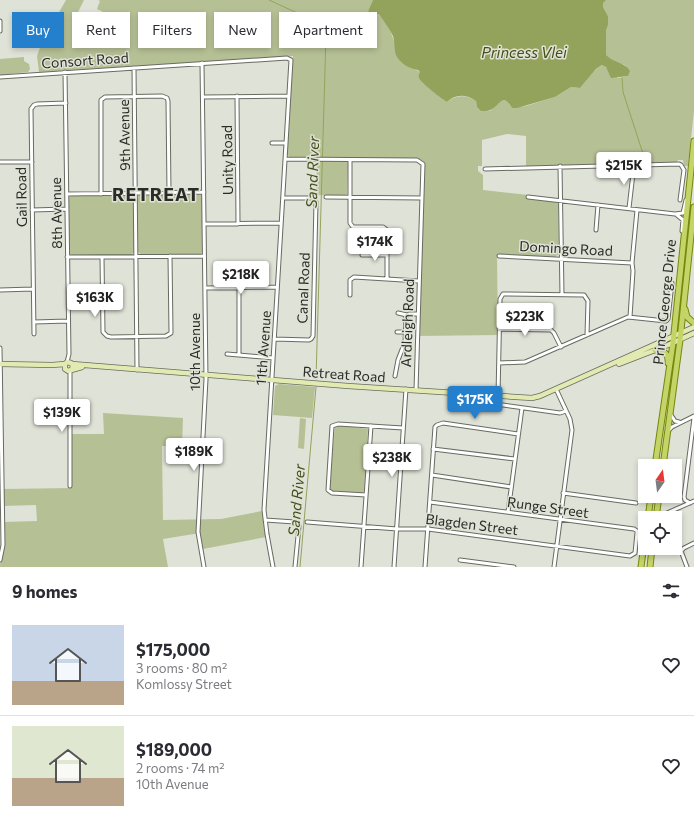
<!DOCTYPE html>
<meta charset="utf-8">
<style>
body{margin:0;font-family:Commissioner,sans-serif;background:#f2f2f3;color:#2b2b33;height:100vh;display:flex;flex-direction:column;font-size:15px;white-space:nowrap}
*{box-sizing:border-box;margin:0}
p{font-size:13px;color:#7c7c81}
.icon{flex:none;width:22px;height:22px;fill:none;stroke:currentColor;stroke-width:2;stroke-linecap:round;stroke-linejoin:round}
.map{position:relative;height:567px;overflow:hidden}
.sheet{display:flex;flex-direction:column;background:#fff;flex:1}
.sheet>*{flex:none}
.top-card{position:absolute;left:12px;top:12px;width:400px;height:36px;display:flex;gap:8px}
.needle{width:26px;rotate:14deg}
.buttons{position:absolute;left:638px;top:459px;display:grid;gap:8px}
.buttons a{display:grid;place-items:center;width:44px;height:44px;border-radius:0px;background:#fff;box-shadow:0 2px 6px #0003;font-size:20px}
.price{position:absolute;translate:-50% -34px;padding:0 9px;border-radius:4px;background:#fff;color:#222;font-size:13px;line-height:26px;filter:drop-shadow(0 1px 2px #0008)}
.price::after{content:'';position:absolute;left:50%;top:24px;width:12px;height:9px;margin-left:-6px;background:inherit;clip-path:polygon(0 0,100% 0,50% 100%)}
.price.active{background:#2480cd;color:#fff}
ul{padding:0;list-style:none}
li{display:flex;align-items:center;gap:12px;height:100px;padding:0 12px}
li+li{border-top:1px solid #e1e1e2}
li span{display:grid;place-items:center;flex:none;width:112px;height:80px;border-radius:0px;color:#555}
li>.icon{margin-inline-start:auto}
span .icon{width:48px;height:48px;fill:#fffc;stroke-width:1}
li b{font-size:17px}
h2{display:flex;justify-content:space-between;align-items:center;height:48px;padding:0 12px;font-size:17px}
.tag{padding:0 14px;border-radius:0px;background:#fff;box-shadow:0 2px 6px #0003;font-size:14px;line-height:36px}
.tag.active{background:#2480cd;color:#fff}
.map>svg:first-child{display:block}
.green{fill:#b6c095}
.water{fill:#94a35c}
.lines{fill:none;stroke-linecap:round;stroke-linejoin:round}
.stream{stroke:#94a35c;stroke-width:1}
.street-casing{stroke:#686b61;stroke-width:5}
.secondary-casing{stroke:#686b61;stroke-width:6}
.primary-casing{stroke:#76870e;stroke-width:7}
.street{stroke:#fff;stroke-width:3}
.secondary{stroke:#e2eab2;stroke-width:4.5}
.primary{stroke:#c5d466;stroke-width:5}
.labels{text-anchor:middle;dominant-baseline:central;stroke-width:3;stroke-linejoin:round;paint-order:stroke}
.street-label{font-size:14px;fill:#2a2b27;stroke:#dfe2d6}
.water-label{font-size:15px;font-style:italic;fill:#454f1a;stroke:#dfe2d6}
.district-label{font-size:18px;font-weight:bold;letter-spacing:1px;fill:#2a2b27;stroke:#dfe2d6}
</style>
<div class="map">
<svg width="694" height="567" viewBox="0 0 694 567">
<rect width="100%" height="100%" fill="#dfe2d6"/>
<path class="green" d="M66,0h18l-6,12 23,11 2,-3v-8l-6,-3 3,-8 -2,-1h275l-5,11 11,3 11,16 5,14 1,10 5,8 19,10 3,11 24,19c8,-7 19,-8 29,-1l1,6 13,4 10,-11 7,1 5,7 14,-2 29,-9 16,-10 9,1c6,-6 16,-22 24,-23l4,5 10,8 10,-2 -3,-11 -17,-7 -2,-3v-24l2,-6v-9l-5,-9v-4l2,-3h89v111l-6,55h-4l-1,-6h-5l-2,3 -150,3v-30l-19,-2 -25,6v26h-4v5l5,4v15l45,5v3l26,3 4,2 1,51 -4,3 -58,-3 1,81 -79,1 6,-169 -2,-6 -4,-2 -130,-2 -2,-3 6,-98 -254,16 -2,-16 5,-14z
M24,57v4l5,3 1,5 -2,3 -28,3v-16z
M317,161l30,1 1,2 -1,30 -2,2 -29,-1z
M141,194h57l3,1 1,3 1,52 -2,4 -59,1 -5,-4v-52l1,-3z
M73,195h57l3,1 2,55 -4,4h-60l-2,-3 -1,-52 2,-4z
M279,384l36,3 -3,31 -39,-3 2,-29z
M103,413l80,5 -1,28h-20l1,74 58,-1 41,-8 4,26 -63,12 -3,-16 -37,6 5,28h-168l3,-45 34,-1 -1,-16 -33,1v-17l69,-1v-54h32z
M300,418l6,1 -2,30 -6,-1z
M337,425l31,4 -4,62 -2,2 -31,-2 -2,-3 6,-62z"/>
<path class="water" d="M373,0h233l-3,3v4l5,9v9l-2,6v24c6,7 19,7 24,16l-2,5 -17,2 -5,-11 -4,-2 -6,4 -16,19 -9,-1 -16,10 -38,11h-5c-9,-15 -11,-5 -20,1 -3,2 -7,2 -11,2l-4,-4 -1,-6c-10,-7 -21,-7 -29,1 -5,-3 -26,-19 -28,-24 -1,-3 0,-3 1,-6l-2,-2c-9,-2 -17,-5 -22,-15 -2,-5 -1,-13 -3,-19 -4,-8 -9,-14 -14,-22l-6,1 -5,-4z"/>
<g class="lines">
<path class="stream" d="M269,0l48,22 6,5 3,8 -10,344
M622,78l1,14 22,68
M300,567l16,-180"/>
<defs>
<path id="street" d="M0,21v10
M202,63l4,316 -8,153 6,35
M134,68l3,302
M65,72l4,282 -2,8
M0,77l287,-19 4,2 -27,450 3,24 6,33
M237,96l1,128
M203,97l86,-1
M272,143h14
M285,159l132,1 6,4 -7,226
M350,160v63l3,4h30l4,3v49
M0,162h32
M560,166l2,129
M485,169l194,-5 2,1 3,5 -4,30
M67,194l137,-2
M101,194v-94l4,-3 57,-1 5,2 1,3 1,92
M326,197l96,1
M528,197l147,17 8,-1 3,-13
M629,208l5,-43
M32,210l35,-1
M677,215l6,5 -1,11
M204,224l77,-1
M596,230l2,-25
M362,255h25
M499,256l133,7
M67,257l137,-1
M102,257l1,75 4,4 4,1 55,-1 5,-3 -1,-77
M205,288l72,-1
M0,290l33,-1
M350,295v-15l4,-3 65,4
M398,313l9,2
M630,317l3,-46 -1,-8 5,-53
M34,322l34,-1
M499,329l52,1 3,3 7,14
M397,332h8
M34,334l-3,-225 3,-4 3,-1 29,-1
M274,339l35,1 2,-1 2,-3 3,-134 -4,-4h-29
M0,348l3,197 -3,15
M227,354l46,4
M239,355v-67
M499,363l26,-1 103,-45 38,4 2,-2 4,-36
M70,371v115
M395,376l3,-16 7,-18 1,-25 3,-3h9
M498,396l2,-97 3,-5 81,1 4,6 -1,34
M475,401l85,12 6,-2
M671,415l4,6 4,1
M668,431l4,-4 22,-11
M433,449l82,10
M432,475l79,12
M563,493l73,10
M366,495l-34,-2 -4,-3 4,-64 6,-2 65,4
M690,503l-5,-3 -1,-3 10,-79
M508,512l14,-104
M667,513l27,-12
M265,520l30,2 4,4 -4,41
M307,522l90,7h31l202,27 5,-3 2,-20v-2l-3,-2 -204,-27
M460,560l54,7
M361,567l10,-141
M394,567l12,-178
M425,567l10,-140 2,-2 6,-2 75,11
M554,567l18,-137 -2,-11 -14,-30
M687,567l-6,-16 3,-3 10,-5"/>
<path id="secondary" d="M0,364l52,1 13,-1
M72,364l276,22 184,12 8,-2 154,-69
M619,364l49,-19 26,-12
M72,370l1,-5 -2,-2 -4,-1 -2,2v5l3,2 14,-4"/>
<path id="primary" d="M685,309l2,8 7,6
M655,350c9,1 14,3 13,13
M655,466l18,-123 21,-202
M663,466l17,-126 14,-133
M648,518l3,-22
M656,518l3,-22
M641,567l4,-30
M650,567l2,-19"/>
</defs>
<use href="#street" class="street-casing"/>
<use href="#secondary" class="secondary-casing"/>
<use href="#primary" class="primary-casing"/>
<use href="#street" class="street"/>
<use href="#secondary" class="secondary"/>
<use href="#primary" class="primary"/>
</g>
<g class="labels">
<g class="street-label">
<text transform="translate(85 60) rotate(-4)">Consort Road</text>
<text transform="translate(124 135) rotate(-91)">9th Avenue</text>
<text transform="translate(227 160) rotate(-91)">Unity Road</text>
<text transform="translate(21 197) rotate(-91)">Gail Road</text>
<text transform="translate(56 213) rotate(-91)">8th Avenue</text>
<text transform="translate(566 248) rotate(3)">Domingo Road</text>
<text transform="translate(303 288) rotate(-88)">Canal Road</text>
<text transform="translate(664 302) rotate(-84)">Prince George Drive</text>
<text transform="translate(407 323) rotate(-88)">Ardleigh Road</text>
<text transform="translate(263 348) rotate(-86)">11th Avenue</text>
<text transform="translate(194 352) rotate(-90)">10th Avenue</text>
<text transform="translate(344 374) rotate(4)">Retreat Road</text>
<text transform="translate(548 507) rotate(8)">Runge Street</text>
<text transform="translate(472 524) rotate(7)">Blagden Street</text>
</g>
<g class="water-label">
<text x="524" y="52">Princess Vlei</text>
<text transform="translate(312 172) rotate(-88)">Sand River</text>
<text transform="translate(296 500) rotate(-85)">Sand River</text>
</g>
<g class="district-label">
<text x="156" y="194">RETREAT</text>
</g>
</g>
</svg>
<div class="buttons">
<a><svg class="needle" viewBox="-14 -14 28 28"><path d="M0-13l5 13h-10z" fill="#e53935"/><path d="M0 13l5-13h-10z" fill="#7c7c81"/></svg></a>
<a><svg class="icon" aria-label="locate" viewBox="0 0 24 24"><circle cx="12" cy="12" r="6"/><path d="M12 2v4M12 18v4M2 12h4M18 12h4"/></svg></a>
</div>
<b class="price" style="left:624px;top:186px">$215K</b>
<b class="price" style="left:375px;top:262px">$174K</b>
<b class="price" style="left:241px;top:295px">$218K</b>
<b class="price" style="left:95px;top:318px">$163K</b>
<b class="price" style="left:525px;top:337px">$223K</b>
<b class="price active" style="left:475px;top:420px">$175K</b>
<b class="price" style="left:62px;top:433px">$139K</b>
<b class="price" style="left:194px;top:472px">$189K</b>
<b class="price" style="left:392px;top:478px">$238K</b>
<div class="top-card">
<a class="tag active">Buy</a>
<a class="tag">Rent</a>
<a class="tag">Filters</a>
<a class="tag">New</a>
<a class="tag">Apartment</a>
</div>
</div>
<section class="sheet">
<h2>9 homes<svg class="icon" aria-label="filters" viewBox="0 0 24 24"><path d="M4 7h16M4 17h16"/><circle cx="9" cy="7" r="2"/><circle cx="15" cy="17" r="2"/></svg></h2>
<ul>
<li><span style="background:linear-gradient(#c9d6e8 70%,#b9a48a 0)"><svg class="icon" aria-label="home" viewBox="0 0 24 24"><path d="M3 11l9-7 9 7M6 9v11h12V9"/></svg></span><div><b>$175,000</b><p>3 rooms · 80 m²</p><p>Komlossy Street</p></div><svg class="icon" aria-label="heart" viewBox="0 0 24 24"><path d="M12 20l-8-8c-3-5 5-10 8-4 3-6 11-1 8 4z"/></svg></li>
<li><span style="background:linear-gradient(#dfe7d0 65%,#b9a48a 0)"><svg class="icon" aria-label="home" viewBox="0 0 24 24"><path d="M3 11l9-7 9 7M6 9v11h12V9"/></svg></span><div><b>$189,000</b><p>2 rooms · 74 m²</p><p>10th Avenue</p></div><svg class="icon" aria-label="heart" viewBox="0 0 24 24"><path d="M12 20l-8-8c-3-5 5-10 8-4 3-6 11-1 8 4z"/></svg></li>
</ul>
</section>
